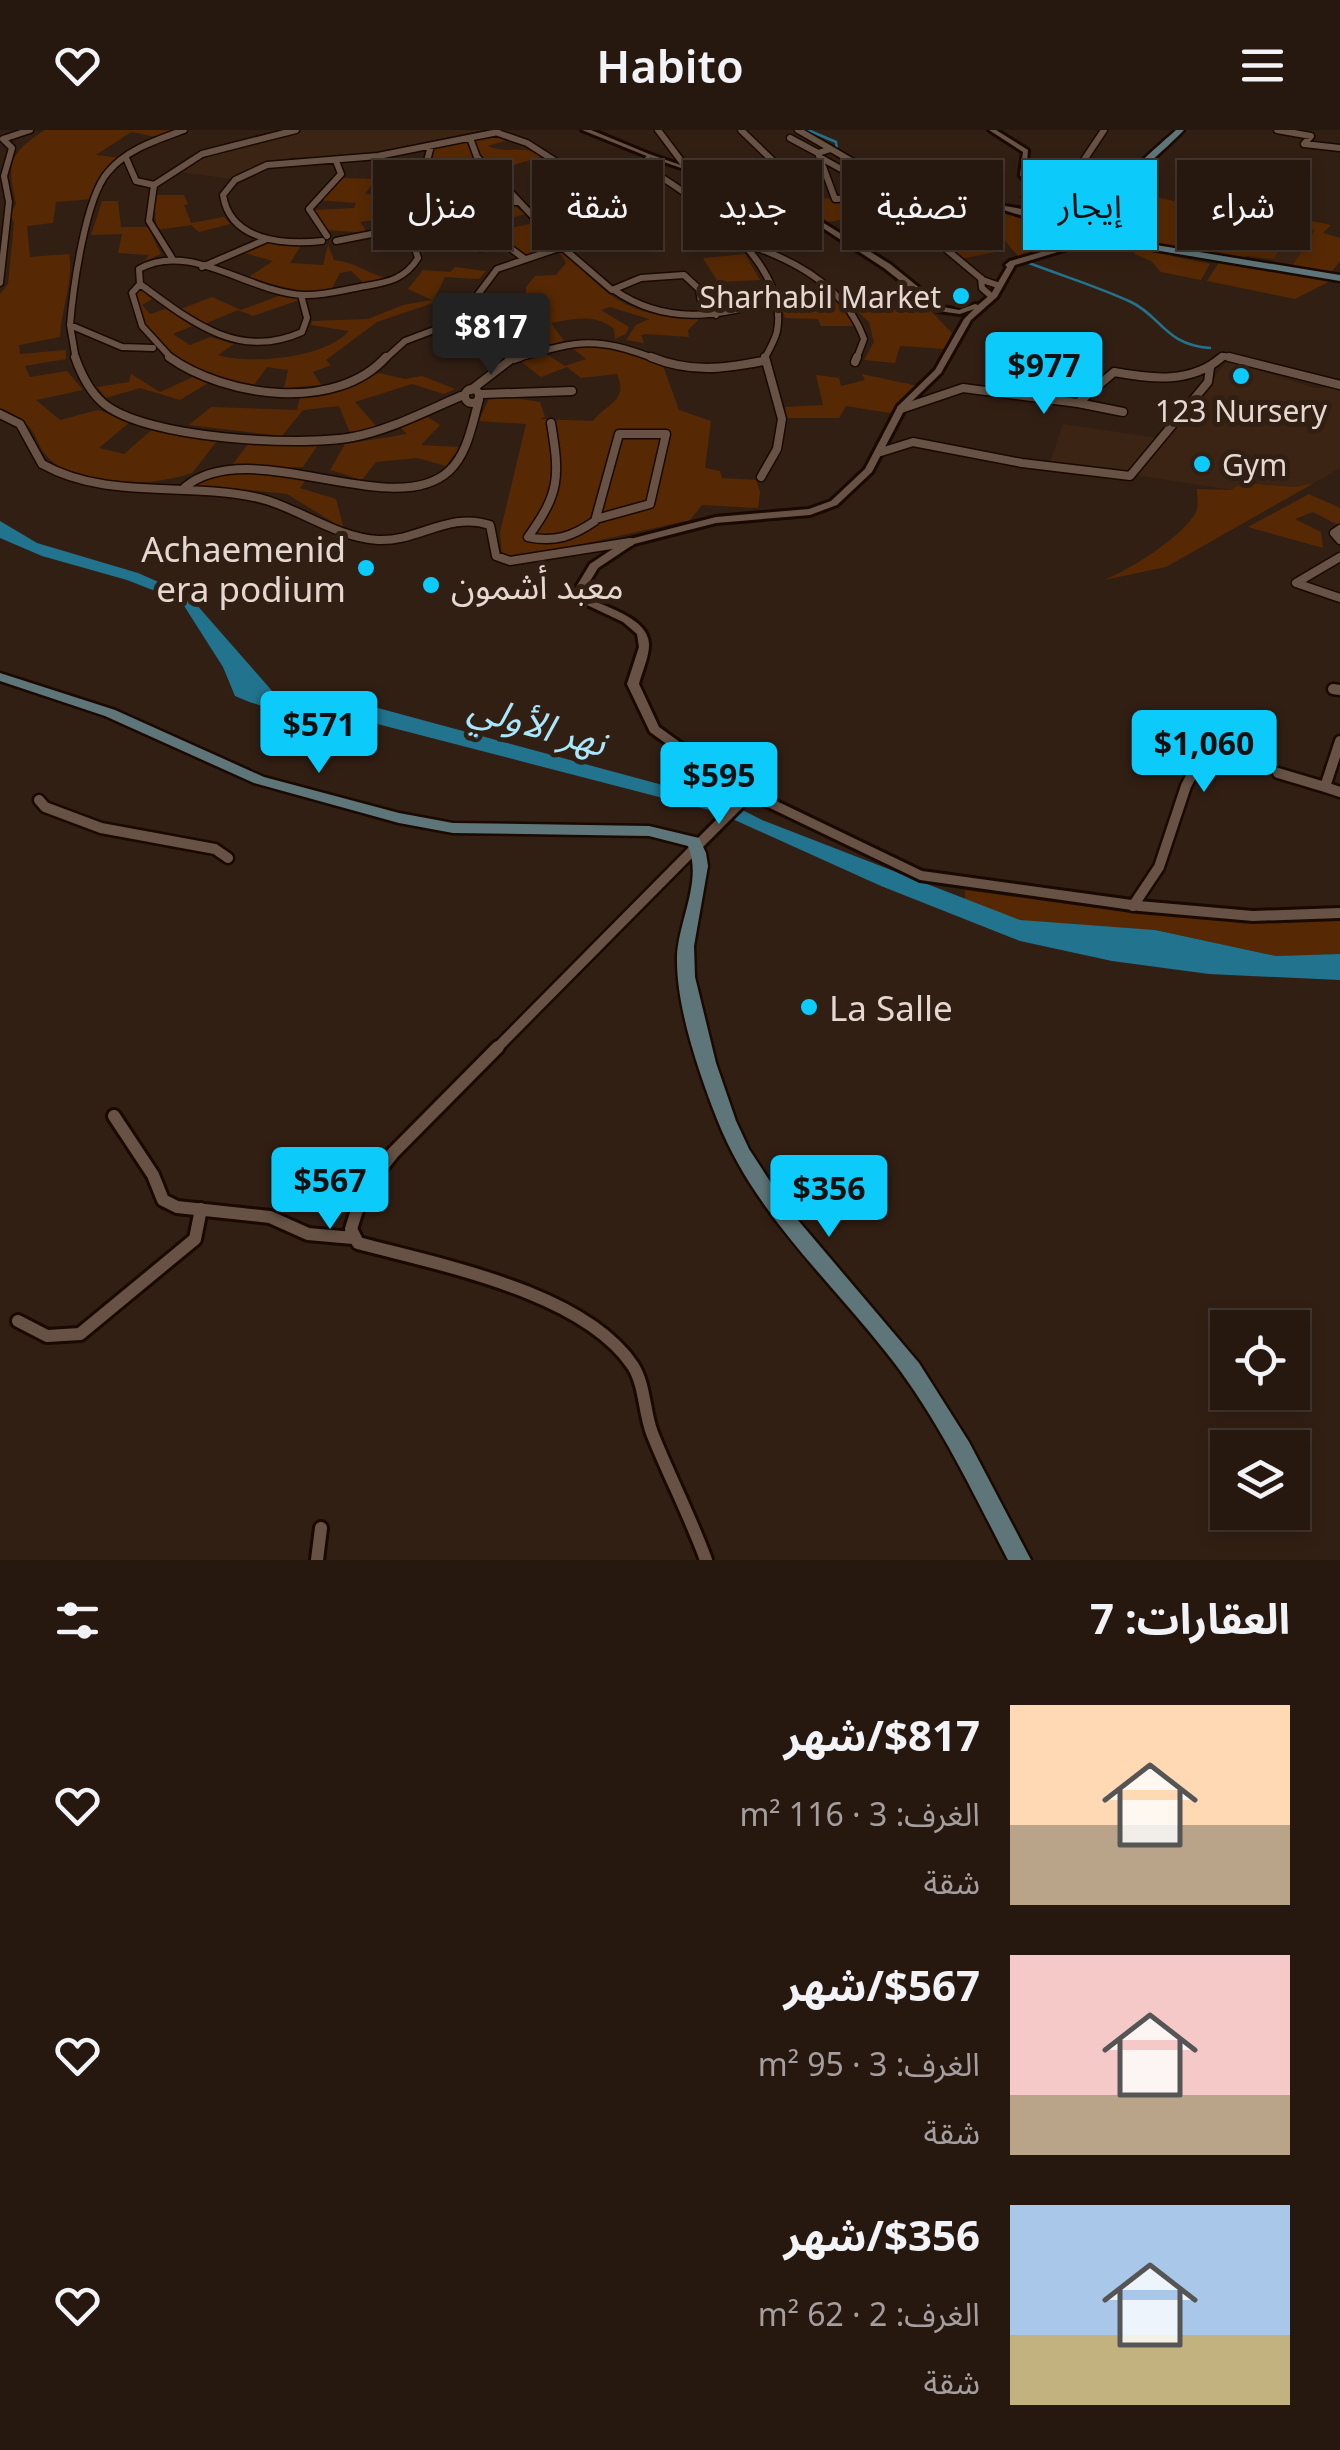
<!DOCTYPE html>
<html lang="ar">
<meta charset="utf-8">
<style>
body{margin:0;font-family:"Noto Sans","Noto Sans Arabic",sans-serif;background:#32241d;color:#f1f3f6;direction:rtl;height:100vh;display:flex;flex-direction:column;font-size:38px;white-space:nowrap}
*{box-sizing:border-box;margin:0}
p{font-size:32px;color:#a49f9e}
.icon{flex:none;width:55px;height:55px;fill:none;stroke:currentColor;stroke-width:2;stroke-linecap:round;stroke-linejoin:round}
.map{position:relative;height:1430px;overflow:hidden;direction:ltr}
.drawer{display:flex;flex-direction:column;background:#26170f;flex:1}
.drawer>*{flex:none}
.hud{position:absolute;left:30px;top:30px;width:1280px;height:90px;direction:rtl;display:flex;gap:20px}
.buttons{position:absolute;left:1210px;top:1180px;display:grid;gap:20px}
.buttons a{display:grid;place-items:center;width:100px;height:100px;border-radius:0px;background:#26170f;box-shadow:0 5px 15px #0003,0 0 0 2px #42362f;font-size:50px}
.price{position:absolute;translate:-50% -85px;padding:0 22px;border-radius:10px;background:#0ccafa;color:#111;font-size:32px;line-height:65px;filter:drop-shadow(0 2px 5px #0008)}
.price::after{content:'';position:absolute;left:50%;top:60px;width:30px;height:22px;margin-left:-15px;background:inherit;clip-path:polygon(0 0,100% 0,50% 100%)}
.price.selected{background:#222;color:#fff}
ul{padding:0;list-style:none}
li{display:flex;align-items:center;gap:30px;height:250px;padding:0 50px}
li span{display:grid;place-items:center;flex:none;width:280px;height:200px;border-radius:0px;color:#555}
li>.icon{margin-inline-start:auto}
span .icon{width:120px;height:120px;fill:#fffc;stroke-width:1}
li b{font-size:42px}
h2{display:flex;justify-content:space-between;align-items:center;height:120px;padding:0 50px;font-size:42px}
.chip{padding:0 35px;border-radius:0px;background:#26170f;box-shadow:0 5px 15px #0003,0 0 0 2px #42362f;font-size:35px;line-height:90px}
.chip.selected{background:#0ccafa;color:#111}
header{display:flex;justify-content:space-between;align-items:center;height:130px;padding:0 50px;background:#26170f;font-size:45px;font-weight:600}
.map>svg:first-child{display:block}
.built{fill:#3c2414}
.green{fill:#562904}
.water{fill:#22748e}
.lines{fill:none;stroke-linecap:round;stroke-linejoin:round}
.stream{stroke:#22748e;stroke-width:2.5}
.minor-far3-casing{stroke:#190901;stroke-width:9}
.minor-far2-casing{stroke:#190901;stroke-width:11}
.minor-far1-casing{stroke:#190901;stroke-width:15}
.minor-casing{stroke:#190901;stroke-width:18}
.tertiary-casing{stroke:#190901;stroke-width:6}
.secondary-casing{stroke:#190901;stroke-width:5}
.minor-far3{stroke:#675245;stroke-width:6}
.minor-far2{stroke:#675245;stroke-width:8}
.minor-far1{stroke:#675245;stroke-width:10}
.minor{stroke:#675245;stroke-width:12}
.tertiary{fill:#675245;fill-rule:evenodd}
.secondary{fill:#5e7679;fill-rule:evenodd}
.poi-dot{fill:#0ccafa;stroke:#321f14;stroke-width:4}
.labels{text-anchor:middle;dominant-baseline:central;stroke-width:10;stroke-linejoin:round;paint-order:stroke}
.far-poi-label{font-size:30px;fill:#e5d8d1;stroke:#321f14;text-anchor:end}
.poi-label{font-size:35px;fill:#e5d8d1;stroke:#321f14;text-anchor:start}
.water-label{font-size:38px;font-style:italic;fill:#a9e7fd;stroke:#321f14}
</style>
<header><svg class="icon" aria-label="menu" viewBox="0 0 24 24"><path d="M4 6h16M4 12h16M4 18h16"/></svg>Habito<svg class="icon" aria-label="heart" viewBox="0 0 24 24"><path d="M12 20l-8-8c-3-5 5-10 8-4 3-6 11-1 8 4z"/></svg></header>
<div class="map">
<svg width="1340" height="1430" viewBox="0 0 1340 1430">
<rect width="100%" height="100%" fill="#321f14"/>
<path class="built" d="M300,0h182l-137,29 -52,-2 -62,22 -57,-8 27,-15z
M1221,82l95,18 -25,38 -20,-4 10,-17 -48,-9 11,-15 -27,-6z
M1228,230l86,28h26v80l-26,15 -19,4 -52,-4 -12,7 -95,-15z
M1063,294l88,13 5,2 -27,35 -79,-11z"/>
<path class="green" d="M45,0h135l-24,7 -25,-5 -35,23 26,3 -22,19 -7,22 -37,3 -3,21 -26,3 3,31 39,-3c5,25 -8,56 -9,83l-41,8 1,9 46,-4v9l-41,7 5,11 37,-6 16,19 -47,10 24,20 38,-10 33,11 -32,27 25,6 32,-28 64,11 -28,36c-40,13 -103,17 -139,-11 -24,-20 -7,-34 -53,-54v-114l8,-10 6,-61 -4,-9 6,-10c-9,-41 -8,-50 29,-74z
M497,4l14,5 -23,7c19,9 37,-2 57,10l-49,14 -19,-17 -4,-13z
M466,10l9,17 37,42 -31,-2 -42,6 6,-4 -17,-4 34,-18 5,-13 -35,-2 2,-16z
M342,48l34,1 -11,15 30,2 -7,22 -28,4 8,11 -42,-3 -12,-20 40,-2 2,-5 -40,-3z
M869,62l31,23c-25,4 -46,2 -72,7l-32,-21 31,-3 31,10 -3,-7z
M153,65h31l4,9 -4,1 7,18 33,-6 6,7 -31,8 -8,-7 -34,5z
M1156,67l49,11 15,-6 111,23 -8,8 17,5v23l-10,13 -39,-6 24,-38 -94,-18 -3,5 27,5 -11,16 47,9 -7,12 -28,-3 -3,5 -60,-10 -4,-5 23,2 7,-10 -28,-3 -7,15 -20,-4 -11,-19 -14,-4 5,-24z
M487,70l26,5 12,9 -27,8 7,7 30,-6 17,15 -20,3 10,13 -16,3 -24,-13 -38,4 -5,-7 4,-21 -31,-8 21,-8 21,13z
M102,71h16l3,26h27l13,27 -16,7 4,-6 -31,-2 4,-19 -31,1z
M966,73l118,33 -64,22 -23,-26 -32,-18z
M944,77c21,22 25,36 57,44l-41,8 -34,-33z
M266,112l36,2 -12,19 33,2 5,-20 6,15c20,2 34,13 53,19l-20,7 -16,-15 -11,2 -9,17 -28,1 -57,-12 27,-18 -32,-9z
M1137,115l36,7 -2,4 39,8 -9,16 -40,-8 -10,-11 -17,-7z
M564,122c48,48 64,65 136,66l-12,12 1,7 -43,-3 -5,1 3,8 -18,-3 10,-15 13,-6 -39,-12 -9,3 28,17 -3,7 -11,5 -1,-10c-19,-16 -41,-10 -63,-6l13,18 -44,14 -25,-17 -37,-13 26,-28 42,4v-14l9,-11 21,-1 10,-12 -6,-10z
M745,124l15,26 -42,2 -15,-24z
M1228,131l106,18 -39,20 -88,-18 12,-19z
M455,137l31,4 -7,8 -34,-2 -9,18 36,5 -8,9 -31,-6 -56,19 -51,38 5,5 -18,7 8,13 -37,3 4,-18 -21,-3 -13,18c-65,-10 -99,-25 -121,-91l7,-5 12,10 -10,6 8,9 16,-5 26,17 -19,8 17,11 20,-8 24,7 -16,11c34,10 107,3 131,-24l-38,-6 1,-4 56,-2 35,-14 29,-5 -24,-11 15,-19 27,2z
M821,157l30,27 5,12h-35l-3,-7 -33,-1 -8,-25z
M871,161l21,18 33,-4 27,28 -7,16 -45,-3 -5,17 -31,-3 10,-18 -5,-20 -24,-22z
M289,162l10,8 -46,16 -15,-6 -36,15 -21,-16 31,-12 29,13z
M613,215l50,21 16,44 32,11 -6,47 15,3 2,7 34,2 4,12 -2,16 -56,-3 -12,15 -174,39 -14,-5 -2,-21 26,-109 -47,-3 12,-27 49,8 5,15 -5,2 53,2c14,-18 36,-20 24,-47l-36,4 -14,-11 -26,10 -21,-16 26,-7 19,12 21,-7 -16,-13z
M379,243l26,6 17,-3 33,13 -11,5 -32,-10 -57,18 22,25 -26,8 -12,-29 -36,4 -21,26 -93,-11 22,-18 86,3 4,-18 44,-5z
M131,244l29,18 33,-15 15,6 -28,17 -40,-12 -34,10 -9,-11 32,-5z
M862,244l56,12 -28,27 -44,-7 -7,12h-52l-2,-11 38,-2 -7,-30 23,3 2,8 24,-6z
M425,285l15,10 -19,20 39,2 -14,19 -29,-8 -41,4 -14,18 -32,-10 15,-26 62,-10 -7,-7z
M251,310l69,2 -17,25 -73,1z
M252,342l57,4 -9,12 36,11 8,30 -57,-35 -97,-10 7,-5z
M1242,353l53,4 19,-4 -148,84 -62,13c25,-10 79,-43 92,-68 3,-7 1,-15 1,-23l34,1z
M1309,364l31,14v18l-27,-14 -18,7 26,13 2,16 -75,-21z
M965,760c120,16 255,40 375,26v38l-64,2 -121,-26 -135,-9 -55,-21z"/>
<path class="water" d="M0,391l37,22 101,30 50,22 85,97 68,6 388,105 33,17 258,100 135,10 121,26 64,-2v26l-131,-6 -97,-13 -92,-20 -139,-55 -164,-74 -386,-100c-36,1 -63,-1 -96,-16l-12,-29 -42,-66 -54,-21 -85,-24 -42,-18z"/>
<g class="lines">
<path class="stream" d="M808,0l28,12 1,8
M857,31l24,8 9,13 51,20 60,48
M1029,133c34,13 70,24 102,39 30,14 34,43 79,46"/>
<defs>
<path id="minor-far3" d="M658,0l27,36
M741,0l33,32 17,43
M798,0l33,19
M1277,0l34,6 -7,8 36,4
M495,2l32,11 64,41 44,-6 13,-19
M790,8l28,15
M3,9l27,-9
M831,19l46,27 1,5 -19,17 -24,1 -17,-46z
M126,28l10,23 18,4 -5,36 23,37
M823,29l45,25 115,96 14,5
M1082,33l22,-33
M645,37c50,30 145,95 132,164 -2,10 -9,20 -13,29
M154,55l48,-31 94,-24
M1025,67l7,-14
M391,96l34,-58 6,-22
M397,97l59,-26 61,1
M327,106l-18,-27 32,-35 -5,-13
M322,111c-39,4 -92,0 -99,-46l12,-15 32,-15 111,-9 120,-24
M336,111l56,-11 6,5
M746,114c49,16 100,44 118,95l-8,21
M562,117l50,43 29,-12 43,-3 15,14 2,13 15,13
M480,118l26,-3 19,14
M202,137l65,-28
M981,148l1,10 8,7
M0,153l9,-81 -5,-26 8,-28 -9,-9
M140,154c50,37 99,77 162,48l5,-14 -6,-23
M614,160c51,35 104,28 160,9
M70,195c3,-36 15,-127 38,-153 19,-23 49,-32 76,-42
M450,197l48,16 11,15
M514,229c64,-18 80,-24 144,1
M76,230l-6,-35 52,22 31,1
M173,230l-31,-34 -10,-33 8,-9 -1,-15c51,-29 110,24 165,26 20,1 42,-6 62,-9 23,-4 39,-7 52,-28l-5,-16 -15,-13
M384,230l21,-19 53,-20 39,-52 65,-22 -85,-90 -7,-19
M1219,230l5,-4 15,4"/>
<path id="minor-far2" d="M75,227c6,17 14,34 28,46 42,36 196,44 250,34 37,-7 73,-26 108,-41
M169,227c56,40 167,56 217,0
M651,227c39,16 72,12 112,4
M1229,227l111,28
M514,229l6,-2
M855,232l2,-5
M465 266a7 7 0 1 1 14 0a7 7 0 1 1-14 0Z
M471,260l39,-30
M482,264l90,-3
M1078,273l45,9
M901,279l62,-21 115,15 36,-31c38,7 77,12 108,-15
M0,284l20,10 22,40c64,36 142,18 212,33 43,9 79,40 124,43 40,2 71,-29 112,-15l6,31 14,5 120,-19
M551,293c9,54 9,70 -23,114 27,6 45,-1 67,-16l24,-87h47l-16,70 -54,15
M881,322l32,-10 109,21 108,13 78,-94 2,-14
M761,347l16,-28 5,-30 -17,-62
M185,357c66,-54 207,36 264,-16 19,-18 23,-47 30,-71
M1340,399l-6,4 6,7
M1340,427l-44,26 44,15"/>
<path id="minor-far1" d="M1333,559l7,1
M1278,643l47,14 15,-46
M1325,657l15,5
M39,670l6,7 56,21 114,21 13,9
M1133,776l26,-39 27,-81 17,-32 -5,-15 -45,-15
M495,920l202,-204"/>
<path id="minor" d="M498,917l-105,106 -30,38 -12,38 7,14c82,22 226,49 275,123 12,19 11,46 19,67 17,43 38,83 54,127
M114,986l39,59 10,25 14,7 93,10 38,17 45,4
M18,1191l29,15 33,-2 115,-95 6,-30
M317,1430l4,-32"/>
<path id="tertiary" d="M582,0h9l58,24 144,50 97,60 53,43 16,3 16,-6 3,1 13,-11 16,-27 -2,-2 5,-4 63,-18 44,-3 4,2 -4,2 -43,3 -59,18 -18,32 -26,23 -30,53 -35,34 -34,65 -35,33 -27,10 -94,8 -82,21 -36,24 -17,28c20,9 69,22 68,49 0,12 -7,27 -10,39l20,43 72,52 191,92 217,30 114,10 87,-3v10l-87,3 -114,-10 -219,-31 -169,-81 -50,50h-8l-2,-3 2,-3 49,-49 -19,-9 -73,-53 -23,-48 12,-37 -2,-13 -14,-12 -53,-25 20,-33 36,-24 90,-23 93,-8 22,-8 34,-32 33,-63 37,-36 29,-51 10,-10 -14,5 -22,-3 -54,-43 -95,-62 -145,-51z
M989,0h7l32,20 -2,25 4,6c20,0 27,-16 47,-12l-14,27 5,15 -5,8 -34,-5 73,22v4l-105,-32 -2,-1 4,-2 59,10 2,-4 -3,-15 14,-24 -4,-1 -22,13h-19l-6,-9 3,-23z"/>
<path id="secondary" d="M1176,0h8c-31,33 -75,57 -65,109l221,36v6l-228,-38c-15,-50 31,-83 64,-113z
M0,543l115,37 149,67 135,36 54,10 196,3 50,12 7,15 2,13 -14,80 1,31 21,86 20,58 13,28 37,57 133,157 50,79 62,118h-23c-37,-71 -72,-146 -123,-209 -60,-76 -132,-140 -168,-232 -18,-46 -41,-112 -40,-162 1,-35 26,-77 11,-111l-39,-10 -196,-3 -54,-10 -145,-40 -149,-67 -105,-35z"/>
</defs>
<use href="#minor-far3" class="minor-far3-casing"/>
<use href="#minor-far2" class="minor-far2-casing"/>
<use href="#minor-far1" class="minor-far1-casing"/>
<use href="#minor" class="minor-casing"/>
<use href="#tertiary" class="tertiary-casing"/>
<use href="#secondary" class="secondary-casing"/>
<use href="#minor-far3" class="minor-far3"/>
<use href="#minor-far2" class="minor-far2"/>
<use href="#minor-far1" class="minor-far1"/>
<use href="#minor" class="minor"/>
<use href="#tertiary" class="tertiary"/>
<use href="#secondary" class="secondary"/>
</g>
<g class="poi-dot">
<circle cx="961" cy="166" r="10"/>
<circle cx="1241" cy="246" r="10"/>
<circle cx="1202" cy="334" r="10"/>
<circle cx="366" cy="438" r="10"/>
<circle cx="431" cy="455" r="10"/>
<circle cx="809" cy="877" r="10"/>
</g>
<g class="labels">
<g class="far-poi-label">
<text x="941" y="166">Sharhabil Market</text>
<text x="1241" y="280" text-anchor="middle">123 Nursery</text>
<text x="1222" y="334" text-anchor="start">Gym</text>
</g>
<g class="poi-label">
<text x="346" y="418" text-anchor="end">Achaemenid<tspan x="346" dy="40">era podium</tspan></text>
<text x="451" y="455">معبد أشمون</text>
<text x="829" y="877">La Salle</text>
</g>
<g class="water-label">
<text transform="translate(538 593) rotate(16)">نهر الأولي</text>
</g>
</g>
</svg>
<div class="buttons">
<a><svg class="icon" aria-label="locate" viewBox="0 0 24 24"><circle cx="12" cy="12" r="6"/><path d="M12 2v4M12 18v4M2 12h4M18 12h4"/></svg></a>
<a><svg class="icon" aria-label="layers" viewBox="0 0 24 24"><path d="M12 4l9 5-9 5-9-5zM3 14l9 5 9-5"/></svg></a>
</div>
<b class="price selected" style="left:491px;top:248px">$817</b>
<b class="price" style="left:1044px;top:287px">$977</b>
<b class="price" style="left:319px;top:646px">$571</b>
<b class="price" style="left:1204px;top:665px">$1,060</b>
<b class="price" style="left:719px;top:697px">$595</b>
<b class="price" style="left:330px;top:1102px">$567</b>
<b class="price" style="left:829px;top:1110px">$356</b>
<div class="hud">
<a class="chip">شراء</a>
<a class="chip selected">إيجار</a>
<a class="chip">تصفية</a>
<a class="chip">جديد</a>
<a class="chip">شقة</a>
<a class="chip">منزل</a>
</div>
</div>
<section class="drawer">
<h2>العقارات: 7<svg class="icon" aria-label="filters" viewBox="0 0 24 24"><path d="M4 7h16M4 17h16"/><circle cx="9" cy="7" r="2"/><circle cx="15" cy="17" r="2"/></svg></h2>
<ul>
<li><span style="background:linear-gradient(#ffd9b3 60%,#b9a48a 0)"><svg class="icon" aria-label="home" viewBox="0 0 24 24"><path d="M3 11l9-7 9 7M6 9v11h12V9"/></svg></span><div><b>$817/شهر</b><p>الغرف: 3 · 116 m²</p><p>شقة</p></div><svg class="icon" aria-label="heart" viewBox="0 0 24 24"><path d="M12 20l-8-8c-3-5 5-10 8-4 3-6 11-1 8 4z"/></svg></li>
<li><span style="background:linear-gradient(#f6c9c9 70%,#b9a48a 0)"><svg class="icon" aria-label="home" viewBox="0 0 24 24"><path d="M3 11l9-7 9 7M6 9v11h12V9"/></svg></span><div><b>$567/شهر</b><p>الغرف: 3 · 95 m²</p><p>شقة</p></div><svg class="icon" aria-label="heart" viewBox="0 0 24 24"><path d="M12 20l-8-8c-3-5 5-10 8-4 3-6 11-1 8 4z"/></svg></li>
<li><span style="background:linear-gradient(#a9c7e8 65%,#c2b280 0)"><svg class="icon" aria-label="home" viewBox="0 0 24 24"><path d="M3 11l9-7 9 7M6 9v11h12V9"/></svg></span><div><b>$356/شهر</b><p>الغرف: 2 · 62 m²</p><p>شقة</p></div><svg class="icon" aria-label="heart" viewBox="0 0 24 24"><path d="M12 20l-8-8c-3-5 5-10 8-4 3-6 11-1 8 4z"/></svg></li>
</ul>
</section>
